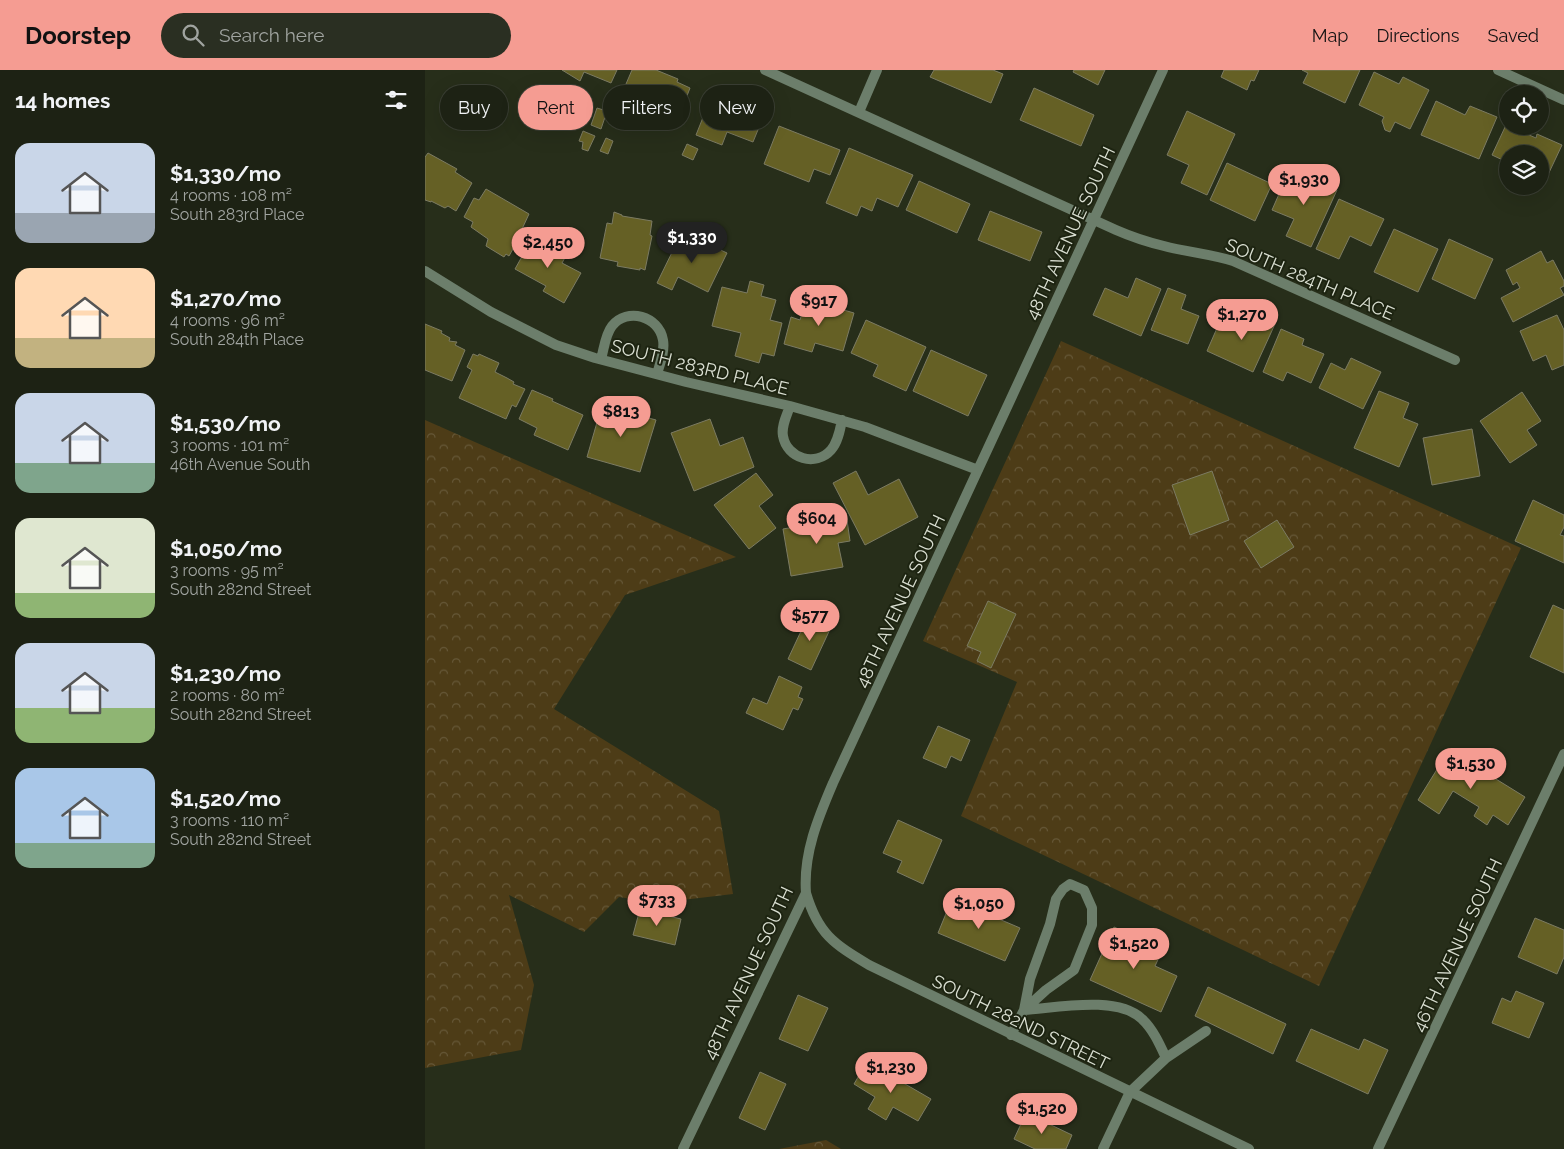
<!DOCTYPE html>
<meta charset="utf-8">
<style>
body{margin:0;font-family:Raleway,sans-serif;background:#2a2f22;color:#f1f3f6;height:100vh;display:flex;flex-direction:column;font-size:19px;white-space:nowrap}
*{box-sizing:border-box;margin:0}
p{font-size:16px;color:#a0a4a0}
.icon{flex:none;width:28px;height:28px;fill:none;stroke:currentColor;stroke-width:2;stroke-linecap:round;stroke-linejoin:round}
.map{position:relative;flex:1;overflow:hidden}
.drawer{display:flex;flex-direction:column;background:#1d2214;width:425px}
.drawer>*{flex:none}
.banner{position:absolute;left:15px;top:15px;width:475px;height:45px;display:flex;gap:10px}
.fabs{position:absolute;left:1074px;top:15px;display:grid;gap:10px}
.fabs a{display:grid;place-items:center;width:50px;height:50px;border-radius:50%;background:#1d2214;box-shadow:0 5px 20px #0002,0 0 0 1px #3b3f34;font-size:25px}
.price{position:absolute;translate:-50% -42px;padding:0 11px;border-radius:18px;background:#f59c92;color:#111;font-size:16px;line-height:32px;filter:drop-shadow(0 1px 2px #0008)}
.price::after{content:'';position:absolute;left:50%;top:30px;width:15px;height:11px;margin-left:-8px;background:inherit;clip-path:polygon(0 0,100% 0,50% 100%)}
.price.selected{background:#222;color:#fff}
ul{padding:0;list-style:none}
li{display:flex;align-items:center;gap:15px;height:125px;padding:0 15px}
li span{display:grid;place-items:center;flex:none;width:140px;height:100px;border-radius:15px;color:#555}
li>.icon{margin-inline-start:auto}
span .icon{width:60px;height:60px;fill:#fffc;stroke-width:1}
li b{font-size:21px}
h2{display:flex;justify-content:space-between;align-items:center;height:60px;padding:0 15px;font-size:21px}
.tag{padding:0 18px;border-radius:22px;background:#1d2214;box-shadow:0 5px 20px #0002,0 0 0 1px #3b3f34;font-size:18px;line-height:45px}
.tag.selected{background:#f59c92;color:#111}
header{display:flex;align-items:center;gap:30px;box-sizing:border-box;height:70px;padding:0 25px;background:#f59c92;color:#111}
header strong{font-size:24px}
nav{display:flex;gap:28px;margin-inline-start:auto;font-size:18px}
.search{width:350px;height:45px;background:#2a2f22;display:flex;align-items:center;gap:12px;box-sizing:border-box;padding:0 18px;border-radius:28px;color:#a0a4a0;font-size:19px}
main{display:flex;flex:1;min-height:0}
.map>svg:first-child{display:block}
.forest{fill:url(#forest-crowns)}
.building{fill:#656025;stroke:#7c7b63}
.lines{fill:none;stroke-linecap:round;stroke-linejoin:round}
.service{stroke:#6c7e6b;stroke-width:10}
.minor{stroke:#6c7e6b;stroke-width:10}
.labels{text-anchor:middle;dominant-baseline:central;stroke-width:4;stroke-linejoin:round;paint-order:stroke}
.street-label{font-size:18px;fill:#dbe0d3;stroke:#1d2411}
</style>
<header>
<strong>Doorstep</strong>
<div class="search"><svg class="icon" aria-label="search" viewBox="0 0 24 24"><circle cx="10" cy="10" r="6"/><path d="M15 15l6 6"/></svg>Search here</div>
<nav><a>Map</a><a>Directions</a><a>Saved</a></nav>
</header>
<main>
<section class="drawer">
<h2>14 homes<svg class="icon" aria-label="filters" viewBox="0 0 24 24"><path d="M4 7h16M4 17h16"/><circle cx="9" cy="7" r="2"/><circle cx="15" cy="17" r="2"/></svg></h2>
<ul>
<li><span style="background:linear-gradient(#c9d6e8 70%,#9aa5b1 0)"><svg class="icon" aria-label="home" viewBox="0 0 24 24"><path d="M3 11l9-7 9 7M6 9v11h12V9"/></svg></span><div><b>$1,330/mo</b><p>4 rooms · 108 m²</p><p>South 283rd Place</p></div></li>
<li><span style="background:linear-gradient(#ffd9b3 70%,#c2b280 0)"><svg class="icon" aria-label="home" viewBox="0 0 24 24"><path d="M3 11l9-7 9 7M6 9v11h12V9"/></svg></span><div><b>$1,270/mo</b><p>4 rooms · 96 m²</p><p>South 284th Place</p></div></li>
<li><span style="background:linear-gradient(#c9d6e8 70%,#7fa58c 0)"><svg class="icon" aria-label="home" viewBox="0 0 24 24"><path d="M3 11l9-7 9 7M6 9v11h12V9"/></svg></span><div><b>$1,530/mo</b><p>3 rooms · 101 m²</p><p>46th Avenue South</p></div></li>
<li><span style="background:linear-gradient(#dfe7d0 75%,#8fb573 0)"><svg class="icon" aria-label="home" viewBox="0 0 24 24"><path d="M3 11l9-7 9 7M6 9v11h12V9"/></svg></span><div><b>$1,050/mo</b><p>3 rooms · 95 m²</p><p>South 282nd Street</p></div></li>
<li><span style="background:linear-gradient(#c9d6e8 65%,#8fb573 0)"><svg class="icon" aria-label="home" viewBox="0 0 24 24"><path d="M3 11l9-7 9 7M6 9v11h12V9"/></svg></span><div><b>$1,230/mo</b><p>2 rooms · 80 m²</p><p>South 282nd Street</p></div></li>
<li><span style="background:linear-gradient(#a9c7e8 75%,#7fa58c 0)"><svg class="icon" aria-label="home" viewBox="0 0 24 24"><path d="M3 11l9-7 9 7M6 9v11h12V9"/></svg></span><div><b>$1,520/mo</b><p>3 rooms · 110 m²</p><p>South 282nd Street</p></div></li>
</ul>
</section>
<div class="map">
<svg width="1139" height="1079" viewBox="0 0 1139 1079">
<defs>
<pattern id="forest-crowns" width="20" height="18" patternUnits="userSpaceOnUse" patternTransform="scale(1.25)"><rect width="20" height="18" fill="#4d3c17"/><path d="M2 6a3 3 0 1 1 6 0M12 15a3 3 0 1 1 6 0" fill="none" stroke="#665838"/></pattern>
</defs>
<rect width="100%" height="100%" fill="#272e1a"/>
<path class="forest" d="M636,271l460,207 -202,438 -358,-170 56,-134 -94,-41z
M0,350l311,137 -111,38 -71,114 165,102 14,83 -76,9 -38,-6 -35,35 -75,-37 25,90 -13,65 -96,18z
M401,1070l15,9h-62z"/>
<path class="building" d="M137,0h55l-6,13 -27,-11 -4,9z
M207,0h24l22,9 -1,3 13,6 -10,26 -57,-23z
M509,0h59l10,4 -12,29 -61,-26z
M649,0h31l-7,15 -25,-13z
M799,0h35l-5,11 -3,-1 -4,10 -26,-13z
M877,0h58l-15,33 -42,-20 5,-10z
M949,2l25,12 4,-7 26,13 -19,39 -15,-7 -5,10 -5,-2 -3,-9 2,-4 -25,-12z
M609,18l60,27 -13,31 -61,-26z
M287,25l52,20 -11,27 -26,-10 -5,13 -26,-10z
M1011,31l29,14 5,-9 27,11 -18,42 -58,-24z
M172,38l10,3 -6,18 -10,-4z
M762,41l48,23 -28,61 -26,-12 8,-18 -22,-10z
M1081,55l30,13 1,-4 25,11 -16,34 -6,-2v-23h-33v8l-15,-7z
M354,56l61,24 -10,25 -16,-6 -5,13 -45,-18z
M158,61l12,5 -7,15 -6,-2 1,-7 -4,-1z
M181,68l7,3 -5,13 -8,-3z
M262,74l11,5 -5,11 -11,-5z
M424,78l64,27 -15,32 -21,-9 -5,13 -11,-5 -4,10 -31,-13z
M3,83l29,16 -2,3 17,11 -16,28 -8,-5 -3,2 -14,-7v1l-6,-2v-43z
M802,93l45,21 -17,37 -45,-21z
M865,99l47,21 -26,57 -25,-11 8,-17 -22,-9z
M494,111l51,23 -13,29 -51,-23z
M61,119l43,25 -7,15h-2l-5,9 3,2 -9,16 -3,-2 -2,3 -18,-11 2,-7 -17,-12 2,-5 -9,-5 10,-19 5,2z
M914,129l45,20 -13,27 -21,-10 -11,23 -23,-10z
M565,141l52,21 -12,29 -52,-21z
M189,142l8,3v1l30,5 -2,14 2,1 -7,34 -5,-2v2l-23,-4 1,-4 -18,-4 7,-35 5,1z
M969,159l44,20 -20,43 -44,-20z
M257,162l45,21 -19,39 -30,-15 -6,13 -15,-7z
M109,165l33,19 -5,9 19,10 -17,30 -21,-12 3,-5 -31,-17z
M1024,169l44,20 -18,40 -43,-20z
M1116,181l6,12 6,-3 11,21v5l-4,2 4,7 -51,27 -12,-24 19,-10 -3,-6 -4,3 -7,-15z
M711,208l25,11 -20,47 -48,-21 12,-27 23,10z
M325,211l14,4 -3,11 15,4 -6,20 12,3 -8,33 -12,-3 -3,10 -24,-7 6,-23 -29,-7 10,-39 25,6z
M743,218l18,7 -5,14 18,7 -11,28 -37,-14z
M381,229l48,14 -11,38 -28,-8 -3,9 -28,-8 7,-27 9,3z
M824,243l26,11 -22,48 -46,-21 14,-32 21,10z
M1132,245l7,15v35l-12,5 -6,-15 -13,6 -13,-30z
M441,250l60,27 -20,44 -33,-15 5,-11 -27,-12z
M0,254l17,7 -1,2 9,5 -1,3 8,1 -2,3 10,5 -13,31 -27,-11z
M856,259l23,10 -2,6 22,9 -13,29 -24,-11 -4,9 -20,-9z
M506,280l56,25 -19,41 -55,-25z
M48,284l5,2 1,-2 20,9 -4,9 12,6 7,4 -1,2 12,5 -9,18 -4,-2 -6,14 -47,-21 13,-28 -5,-3z
M926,288l30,14 -18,37 -44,-21 12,-25 14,7z
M107,320l21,9 -1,2 31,14 -15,35 -34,-15 3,-7 -18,-9z
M954,321l30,12 -6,15 15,6 -19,43 -45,-19z
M1097,322l19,29 -14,9 10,15 -27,18 -30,-42z
M177,335l54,15 -16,52 -53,-15z
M285,349l10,27 23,-9 11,30 -60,24 -23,-58z
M1047,359l8,47 -48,9 -9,-47z
M431,401l12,24 31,-16 19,38 -53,28 -32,-62z
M787,401l17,49 -39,15 -18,-50z
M331,403l17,22 -14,11 17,22 -27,21 -35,-44z
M1108,430l31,15v12l-4,8 4,1v27l-49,-22z
M421,443l4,28 -12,2 5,24 -52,9 -8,-47 28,-5v-5z
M852,450l17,27 -33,21 -17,-27z
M563,531l28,13 -25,54 -14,-7 4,-9 -14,-6z
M1128,535l11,5v63l-34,-16z
M384,544l23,11 -21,45 -23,-11z
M354,606l23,11 -4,10 5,2 -5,11 -5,-2 -10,22 -37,-17 7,-15 14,6z
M513,656l32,14 -9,21 -10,-5 -5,12 -23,-10z
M1024,680l76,47 -17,28 -15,-10 -6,10 -13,-9 5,-9 -26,-16 -14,23 -21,-14z
M473,750l44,20 -19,44 -26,-12 5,-11 -19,-8z
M527,829l68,29 -15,33 -67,-28z
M215,839l41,10 -6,26 -42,-10z
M1110,848l29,12v27l-7,17 -39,-17z
M689,857l49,22 -8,17 22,10 -16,36 -71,-32z
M783,917l78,37 -13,30 -78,-38z
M1091,921l28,12 -15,35 -37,-15 10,-25 9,4z
M373,925l30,13 -20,43 -29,-12z
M886,959l48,21 5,-11 24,11 -20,44 -72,-33z
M442,992l64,37 -13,22 -25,-14 -7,13 -18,-11 7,-12 -21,-13z
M335,1002l26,12 -21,46 -26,-12z
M601,1043l46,22 -6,14h-31l-21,-10z"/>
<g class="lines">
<path class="service" d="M586,965l13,-25 22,-20 28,-20 18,-45v-17l-8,-18 -14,-6 -7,5 -7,10 -6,25 -20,55 -6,31c32,-2 93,-15 118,9 11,10 18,26 24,39
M678,1079l27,-57 36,-34 40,-27"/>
<path class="minor" d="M340,0l351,160c16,7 31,12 48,16 23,6 46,8 69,15l222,99
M1073,0l66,30
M434,42l18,-42
M0,201l66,41 65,33 39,13 91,24 104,24 75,21 113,43
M176,289c3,-10 4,-24 11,-33 15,-19 47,-10 51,14 2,11 -3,24 -6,34
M365,336c-3,9 -9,20 -7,30 4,23 33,31 48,14 7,-8 9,-20 11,-30
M381,823c12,41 28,51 63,72l380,184
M258,1079l123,-256c-3,-39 12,-75 27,-110l330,-713
M953,1079l186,-395"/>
</g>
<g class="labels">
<g class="street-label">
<text transform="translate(645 163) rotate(-65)">48TH AVENUE SOUTH</text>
<text transform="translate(885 209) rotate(23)">SOUTH 284TH PLACE</text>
<text transform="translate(275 297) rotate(14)">SOUTH 283RD PLACE</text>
<text transform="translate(475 531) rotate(-65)">48TH AVENUE SOUTH</text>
<text transform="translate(1032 875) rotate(-65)">46TH AVENUE SOUTH</text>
<text transform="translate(323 903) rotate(-65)">48TH AVENUE SOUTH</text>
<text transform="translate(596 952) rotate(26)">SOUTH 282ND STREET</text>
</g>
</g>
</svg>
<div class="fabs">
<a><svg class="icon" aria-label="locate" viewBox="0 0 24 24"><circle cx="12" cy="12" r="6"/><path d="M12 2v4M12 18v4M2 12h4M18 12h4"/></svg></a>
<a><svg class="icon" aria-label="layers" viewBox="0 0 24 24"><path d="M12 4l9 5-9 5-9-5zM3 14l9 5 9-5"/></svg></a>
</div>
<b class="price" style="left:879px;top:136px">$1,930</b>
<b class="price selected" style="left:267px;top:194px">$1,330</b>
<b class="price" style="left:123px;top:199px">$2,450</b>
<b class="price" style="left:394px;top:257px">$917</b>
<b class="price" style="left:817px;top:271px">$1,270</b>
<b class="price" style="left:196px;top:368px">$813</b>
<b class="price" style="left:392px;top:475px">$604</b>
<b class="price" style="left:385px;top:572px">$577</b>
<b class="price" style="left:1046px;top:720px">$1,530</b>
<b class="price" style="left:232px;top:857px">$733</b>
<b class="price" style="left:554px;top:860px">$1,050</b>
<b class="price" style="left:709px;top:900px">$1,520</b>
<b class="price" style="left:466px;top:1024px">$1,230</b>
<b class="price" style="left:617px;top:1065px">$1,520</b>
<div class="banner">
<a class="tag">Buy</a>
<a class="tag selected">Rent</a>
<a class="tag">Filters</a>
<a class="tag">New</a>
</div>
</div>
</main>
